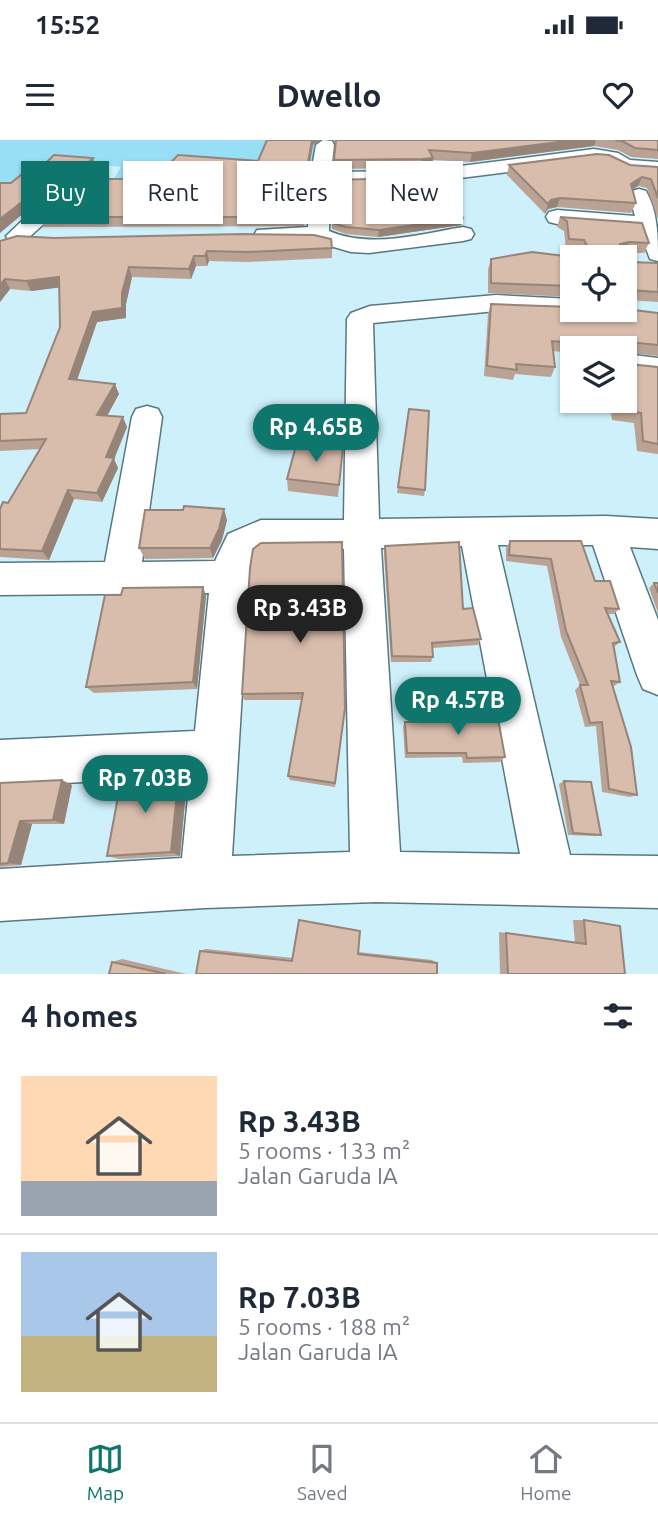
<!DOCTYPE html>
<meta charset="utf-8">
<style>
body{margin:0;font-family:Ubuntu,sans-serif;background:#f2f2f3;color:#1f2937;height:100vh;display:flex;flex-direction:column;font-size:26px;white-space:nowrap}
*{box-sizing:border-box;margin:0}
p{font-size:23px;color:#747a83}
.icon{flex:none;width:38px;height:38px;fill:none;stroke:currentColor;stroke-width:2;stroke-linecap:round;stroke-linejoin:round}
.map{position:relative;height:834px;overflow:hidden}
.side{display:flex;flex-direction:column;background:#fff;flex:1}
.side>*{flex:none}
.top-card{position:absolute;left:21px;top:21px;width:616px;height:63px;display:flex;gap:14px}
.buttons{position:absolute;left:560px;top:105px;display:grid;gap:14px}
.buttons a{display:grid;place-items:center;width:77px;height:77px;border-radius:0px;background:#fff;box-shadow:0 2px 5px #0004;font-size:35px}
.price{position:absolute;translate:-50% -60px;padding:0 16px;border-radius:24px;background:#0f766e;color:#fff;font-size:23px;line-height:46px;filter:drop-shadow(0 2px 4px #0008)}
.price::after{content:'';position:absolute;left:50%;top:42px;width:21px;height:16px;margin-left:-10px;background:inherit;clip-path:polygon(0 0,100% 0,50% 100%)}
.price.selected{background:#222;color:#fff}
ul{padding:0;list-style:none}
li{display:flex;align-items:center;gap:21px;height:175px;padding:0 21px}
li+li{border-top:2px solid #e0e1e3}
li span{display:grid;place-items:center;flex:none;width:196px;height:140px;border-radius:0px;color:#555}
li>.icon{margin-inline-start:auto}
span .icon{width:84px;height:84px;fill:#fffc;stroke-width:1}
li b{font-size:30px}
h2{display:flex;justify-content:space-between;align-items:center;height:84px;padding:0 21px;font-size:30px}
.pill{padding:0 24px;border-radius:0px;background:#fff;box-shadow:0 2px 5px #0004;font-size:24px;line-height:63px}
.pill.selected{background:#0f766e;color:#fff}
.status{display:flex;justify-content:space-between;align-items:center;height:49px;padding:0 35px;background:#fff;direction:ltr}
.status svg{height:19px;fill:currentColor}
header{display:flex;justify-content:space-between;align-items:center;height:91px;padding:0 21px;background:#fff;font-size:32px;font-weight:700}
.dock{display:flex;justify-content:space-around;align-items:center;height:98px;border-top:2px solid #e0e1e3;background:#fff;font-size:19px;color:#747a83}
.dock a{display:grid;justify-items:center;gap:4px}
.dock .selected{color:#0f766e}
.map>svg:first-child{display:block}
.green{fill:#98dff5}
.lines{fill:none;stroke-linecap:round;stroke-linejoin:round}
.minor-casing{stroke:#587781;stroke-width:3}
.minor{fill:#fff;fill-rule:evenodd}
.wall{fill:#baa294}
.shaded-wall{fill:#978478}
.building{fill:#d8bcac;stroke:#978478;stroke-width:2}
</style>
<div class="status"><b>15:52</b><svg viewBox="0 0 49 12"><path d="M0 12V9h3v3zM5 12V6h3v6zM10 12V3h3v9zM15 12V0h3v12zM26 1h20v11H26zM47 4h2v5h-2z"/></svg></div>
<header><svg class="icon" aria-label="menu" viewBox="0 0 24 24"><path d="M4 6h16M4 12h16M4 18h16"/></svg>Dwello<svg class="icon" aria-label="heart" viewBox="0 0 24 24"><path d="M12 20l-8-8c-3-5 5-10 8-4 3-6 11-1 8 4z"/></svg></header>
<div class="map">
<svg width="658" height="834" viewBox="0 0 658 834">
<rect width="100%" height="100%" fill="#cdf0fa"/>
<path class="green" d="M0,0h321l-6,40 -148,18 -59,-10 13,-21 -34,-5 -87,33z"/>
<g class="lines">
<defs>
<path id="minor" d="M323,0l9,1 2,4 -3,27 90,-1 173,-22 24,4 12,7 28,2v12l-32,-2 -20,-10 -12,-1 -173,22 -91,1 -1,47c42,18 91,3 134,-4l8,2 3,5 -3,5 -8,2 -94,12 -18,-1 -38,-11 -56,-1 -3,-5 3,-5 51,-3 2,-49 6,-33z
M639,49l7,2c12,21 12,46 12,70l-8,-2 -11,-29 -82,-6 -8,-2 -3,-5 3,-5 8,-2 78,6 -6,-21 3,-4z
M96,56l7,2 4,4 -4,4 -45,5 -33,30h-16l-3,-5 38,-36z
M496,155l76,4v11h11l-11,5 -76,-4 -123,12 6,196 227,-3 52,3v30l-28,-2 28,73v75l-15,-6 -6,-14 -44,-130h-95l72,310 88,1v52l-282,-6 -171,6 -205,13v-52l182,-11 8,-81 -190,9v-46l195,-9 14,-138 -209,2v-32l105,-1 27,-145 4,-8 11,-3 11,3 4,8 -20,145 73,-1 13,-27 33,-14h83l3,-201 4,-6 19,-7zM460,406h2l58,308 -120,-2 -19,-304zM344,409l6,303 -118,4 17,-279 4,-20 9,-7z
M625,214l33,4v18l-33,-4z"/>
</defs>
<use href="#minor" class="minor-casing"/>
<use href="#minor" class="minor"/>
</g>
<path class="wall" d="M333,0h325v19l-27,-2 -13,-7 -24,-4 -124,16 -37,-2 -1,7 -11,1 -87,1 2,-26z
M313,5l-6,33 -3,48 -260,1 -4,-10 60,-18 4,-4 -15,-2 -46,4 -32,-14 22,-8 63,-8 -10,10 1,2h68l103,-18z
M509,25h121l28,2v58v-6l-11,-31 -9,-2 -6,4 4,13 -5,10 -74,-6 -9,2 -3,5 -38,-39z
M333,40l128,45 -83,12 -32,-3 -14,-5z
M560,77l89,26 -5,10h-16l1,9 29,1v39l-32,-2 -1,3v-46l-59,-8 -2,-18 -7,-4z
M0,101l332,7v10l-84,4 -39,-1 -2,5h-11l-5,13 -59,-2 -6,27v14l-29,4 -20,57 42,15 -12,22 20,11 -13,32 4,9 -16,34 -28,-3 -25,61 -49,-3v-48l8,-6 32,-54 -40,2v-37l26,-1 34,-86 -1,-40 -28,4 -21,-2 -10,13z
M572,117v40l-84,-4v-24l3,-10z
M491,164l167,9v43l-29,-3v11l29,3v87l-21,-3 -3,-28 -22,-3 -3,-19h16v-53h-53v5l-19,-2 2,16 -4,10 -36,-3 -2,6 -29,-4 4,-62z
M409,269l16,81 -1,6 -27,-3z
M343,307l-5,50 -50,-6 -1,-12z
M227,380l-5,20 -9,18 -68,1 -6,-11z
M510,401l85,40 24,28 -5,5h-7l13,28 -6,5 6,35 -6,4h-2l25,109 -7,2 -28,-5 -6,-66 -11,1 -10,-37 5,-5 -19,-48 -14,-71 -41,-5v-13z
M342,402l3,166 -10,79 -45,-7 -2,-4 14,-76h-58l-2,-6z
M385,406l78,63 18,30 -3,6 -46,3 1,9 -2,5h-40l-7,-109z
M654,443h4v30l-9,-25z
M203,447l3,9 -9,93 -103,4 -8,-6 35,-92z
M460,574l45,43 -5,5 -37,1 -1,-6 -57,1 -2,-31 2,-5h52l-1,-3z
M187,640l-7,76 -61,3 -12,-3z
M564,641l37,54 -5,1 -28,-1 -9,-51z
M0,643l72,2 -8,39h-32l-11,41 -21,2z
M299,780l59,10 2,1 -2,21 74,8 5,3v11l-237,-23 6,-2 87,9z
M573,780h11l41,54h-125l-1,-42 76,11z
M122,819l64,15h-77l3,-12z"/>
<path class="shaded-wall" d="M312,0h8l-7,5 -6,33 -3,48 3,-58z
M574,0h22l-2,6 -124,16 2,-9z
M93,18l3,9 -10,10 2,6 -2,1 3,9 -46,4 -43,36v-14l40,-31 38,-16z
M433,18l-1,9 -11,1 1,-9z
M642,37l-4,9 -11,7 4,-9z
M560,58l-3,9 -9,2 -3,5 3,-10 3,-4z
M463,78l-2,7 -83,12 1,-7z
M629,102l-5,10 -9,2 5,-10z
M207,111l2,10 -2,5 -2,-10z
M194,116l2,10 -5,13 -2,-10z
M129,127l3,10 -6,27v14l-29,4 -23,67 -5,-10 24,-67 29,-19z
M59,137l5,10 -33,4 -5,-10z
M5,139l5,10 -10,13v-17z
M115,244l4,10 -17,31 -5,-10z
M123,277l4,10 -13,32 4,9 -16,34 -5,-9 9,-36z
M68,350l6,9 -25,61 -7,-9z
M224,369l3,11 -5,20 -9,18 -3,-10z
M203,447l3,9 -9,93 -4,-7z
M179,633l8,7 -7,76 -9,-4z
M62,640l10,5 -8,39 -11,-4z
M20,681l12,3 -11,41 -13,-2z"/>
<path class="building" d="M267,0h45l-5,28 -3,49h-264l15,-13 45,-5 7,-7 -6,-6 -15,-3 -46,5 -40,31v-36h11l11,-9 11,1 21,-20 39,3 -15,14 7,1 -7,6h77l23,-24 80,6z
M336,0h238l-102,13 -43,-3 4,8 -11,1 -88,1z
M615,0h43v10l-23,-2 -13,-7z
M597,14l12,1 21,10 28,2v31l-7,-19 -9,-2 -11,7 5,19 -76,-5 -9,2 -3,4 -39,-39z
M441,37l22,41 -84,12 -33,-3 -14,-4 1,-43z
M560,77l82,6 7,20 -20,-1 -9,2 -1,5 8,1 2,12 29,1v29l-28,-2 -3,7h-2v-40h-49l2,-7 11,-1 -5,-9 -15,-1 -2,-18z
M244,94l70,1 17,4 1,9 -85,4 -40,-1 -2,5h-11l-5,13 -60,-2 -7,26v15l-29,4 -24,67 46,5 -18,31 26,2 -17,40 8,1 -17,35 -29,-3 -26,61 -42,-2v-40l3,-7 5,1 38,-64 -46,2v-27l26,-1 34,-86 -1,-50 -33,4 -21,-2 -5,6v-44l17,-5 37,2z
M532,112l41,5 -1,29 -81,-3v-24z
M491,164l81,3v3h53v-1l33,4v32l-29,-3v22l29,3v77l-15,-3 -2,-28 -23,-3 -2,-9h9v-53h-17l-1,-2 -55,-5 3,26 -39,-3 1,6 -30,-4z
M409,269l20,2 -4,79 -27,-3z
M297,302l46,5 -4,38 -52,-6z
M184,366l40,3 -5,20 -9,19h-71l6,-38h38z
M510,401h71l14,40h15l9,28 -14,-1 15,34 -7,1 7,39 -9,-1 20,66 6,48 -28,-6 -7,-67 -12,1 -10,-38h8l-22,-54 -15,-72 -42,-4z
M342,402l3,166 -10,75 -47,-7 15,-83 -61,1 8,-126 3,-19 8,-6z
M459,402l4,67 10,-1 8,31 -49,4 1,14 -41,-1 -7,-110z
M654,443h4v10z
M203,447l-10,95 -107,5 19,-92h16l2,-7z
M497,573l8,44 -38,1 -1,-5h-59l-2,-31h56l-1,-8z
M179,633l-8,79 -64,4 15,-81z
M62,640l-9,40 -33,1 -12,42 -8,1v-81z
M564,641l27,1 10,53 -28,-2z
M299,780l61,11 -2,23 79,9v11h-241l4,-23 92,10z
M584,780l36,6 5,48h-117l-2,-41 80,11z
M112,822l54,12h-57z"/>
</svg>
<div class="buttons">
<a><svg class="icon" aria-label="locate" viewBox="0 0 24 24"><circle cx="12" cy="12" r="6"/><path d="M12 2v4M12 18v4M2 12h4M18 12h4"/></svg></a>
<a><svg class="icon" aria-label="layers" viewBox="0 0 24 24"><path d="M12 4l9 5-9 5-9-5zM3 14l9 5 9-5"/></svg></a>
</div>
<b class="price" style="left:316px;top:324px">Rp 4.65B</b>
<b class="price selected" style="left:300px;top:505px">Rp 3.43B</b>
<b class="price" style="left:458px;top:597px">Rp 4.57B</b>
<b class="price" style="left:145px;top:675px">Rp 7.03B</b>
<div class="top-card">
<a class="pill selected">Buy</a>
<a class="pill">Rent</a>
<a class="pill">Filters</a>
<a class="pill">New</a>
</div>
</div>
<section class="side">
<h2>4 homes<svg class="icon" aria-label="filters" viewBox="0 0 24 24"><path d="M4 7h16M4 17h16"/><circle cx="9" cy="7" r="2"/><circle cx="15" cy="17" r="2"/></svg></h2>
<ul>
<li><span style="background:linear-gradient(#ffd9b3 75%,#9aa5b1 0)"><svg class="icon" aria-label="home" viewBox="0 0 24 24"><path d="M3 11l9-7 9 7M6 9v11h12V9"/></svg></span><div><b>Rp 3.43B</b><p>5 rooms · 133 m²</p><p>Jalan Garuda IA</p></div></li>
<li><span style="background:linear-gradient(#a9c7e8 60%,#c2b280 0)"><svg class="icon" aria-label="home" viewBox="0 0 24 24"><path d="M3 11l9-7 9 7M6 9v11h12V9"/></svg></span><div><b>Rp 7.03B</b><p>5 rooms · 188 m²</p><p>Jalan Garuda IA</p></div></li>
</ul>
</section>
<nav class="dock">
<a class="selected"><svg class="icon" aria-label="map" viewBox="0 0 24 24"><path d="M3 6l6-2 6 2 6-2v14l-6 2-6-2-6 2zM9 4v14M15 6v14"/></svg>Map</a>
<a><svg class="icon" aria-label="saved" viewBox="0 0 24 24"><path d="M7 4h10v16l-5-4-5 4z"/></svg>Saved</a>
<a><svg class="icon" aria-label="home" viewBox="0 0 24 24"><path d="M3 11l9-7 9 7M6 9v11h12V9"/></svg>Home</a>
</nav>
